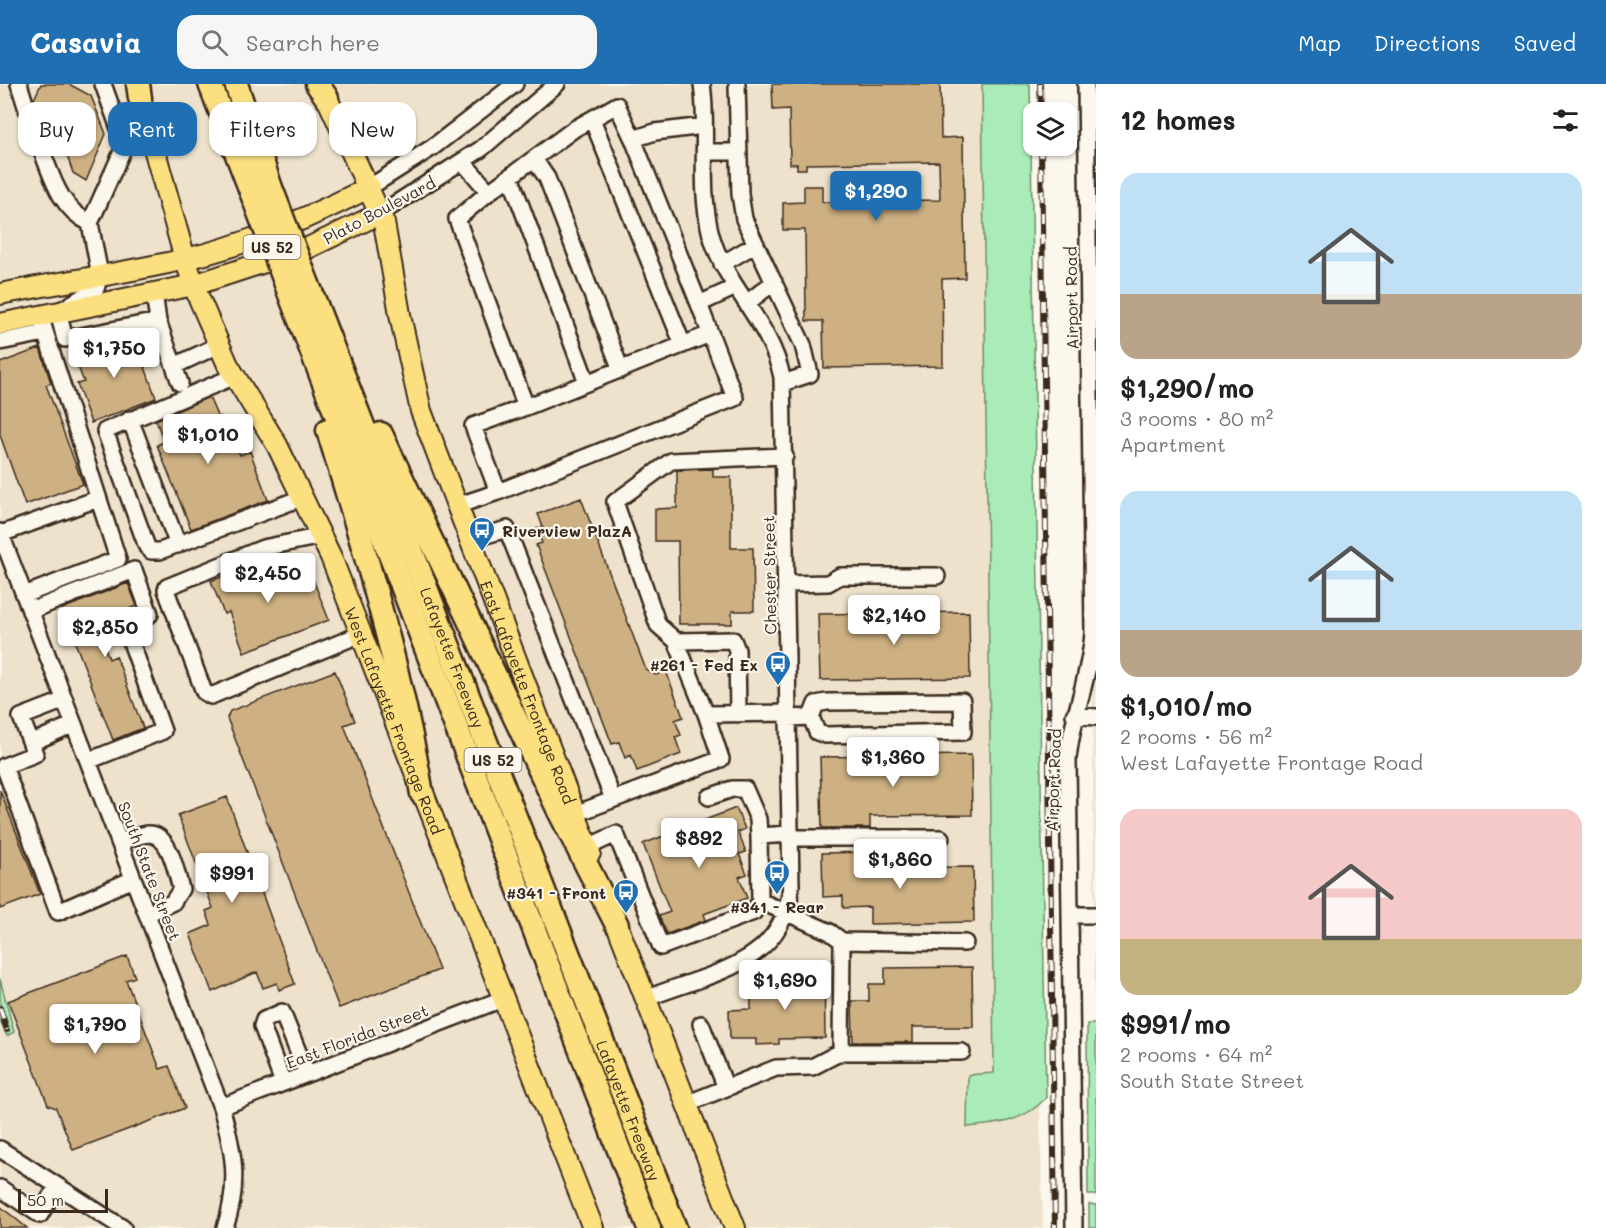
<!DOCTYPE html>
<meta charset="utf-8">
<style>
body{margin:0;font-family:Mali,sans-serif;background:#f6f6f6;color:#222;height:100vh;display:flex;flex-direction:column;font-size:22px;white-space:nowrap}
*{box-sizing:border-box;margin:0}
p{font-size:20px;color:#767676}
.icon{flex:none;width:33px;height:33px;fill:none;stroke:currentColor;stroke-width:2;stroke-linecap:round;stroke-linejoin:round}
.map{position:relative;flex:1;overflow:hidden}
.panel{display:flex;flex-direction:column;background:#fff;width:510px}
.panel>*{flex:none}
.hud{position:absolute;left:18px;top:18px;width:570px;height:54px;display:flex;gap:12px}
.buttons{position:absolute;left:1023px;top:18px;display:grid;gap:12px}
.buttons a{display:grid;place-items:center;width:54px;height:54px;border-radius:12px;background:#fff;box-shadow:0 2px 4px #0004;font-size:30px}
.scale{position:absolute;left:18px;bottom:15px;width:90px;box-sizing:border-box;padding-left:6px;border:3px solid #3b2a1e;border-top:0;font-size:16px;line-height:21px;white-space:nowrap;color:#3b2a1e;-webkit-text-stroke:4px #fbf7ec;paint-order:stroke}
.price{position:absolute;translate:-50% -51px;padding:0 14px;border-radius:6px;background:#fff;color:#222;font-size:20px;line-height:39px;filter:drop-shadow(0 2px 3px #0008)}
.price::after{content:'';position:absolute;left:50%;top:36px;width:18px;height:14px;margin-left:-9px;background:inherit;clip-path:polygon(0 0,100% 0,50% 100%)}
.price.selected{background:#1f6fb2;color:#fff}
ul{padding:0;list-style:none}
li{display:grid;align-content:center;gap:12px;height:318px;padding:0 24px}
li span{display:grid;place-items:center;height:186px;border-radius:18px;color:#555}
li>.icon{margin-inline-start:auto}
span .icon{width:108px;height:108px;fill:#fffc;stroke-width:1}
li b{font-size:26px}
h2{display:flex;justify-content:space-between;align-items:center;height:72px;padding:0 24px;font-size:26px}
.chip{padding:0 21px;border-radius:18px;background:#fff;box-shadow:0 2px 4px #0004;font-size:21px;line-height:54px}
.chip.selected{background:#1f6fb2;color:#fff}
header{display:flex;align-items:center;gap:36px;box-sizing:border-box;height:84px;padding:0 30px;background:#1f6fb2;color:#fff}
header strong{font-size:28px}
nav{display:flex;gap:33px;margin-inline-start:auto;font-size:21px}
.search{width:420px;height:54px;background:#f6f6f6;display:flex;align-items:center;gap:15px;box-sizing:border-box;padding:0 21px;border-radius:18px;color:#767676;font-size:22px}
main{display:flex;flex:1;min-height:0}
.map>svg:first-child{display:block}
.built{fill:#eee2cc}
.green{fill:#a9ecb7;stroke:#728b6a;stroke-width:1.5}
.building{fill:#ceb183;stroke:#3b2a1e;stroke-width:1.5}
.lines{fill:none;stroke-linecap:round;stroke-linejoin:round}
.minor-casing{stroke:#3b2a1e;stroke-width:20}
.major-casing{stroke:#3b2a1e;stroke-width:24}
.highway-casing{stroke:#3b2a1e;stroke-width:27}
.minor{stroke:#fbf7ec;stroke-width:15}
.major{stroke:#fce080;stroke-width:20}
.highway{stroke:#fce080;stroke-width:22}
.rail-casing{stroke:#3b2a1e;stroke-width:6}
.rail{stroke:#fbf7ec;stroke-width:4;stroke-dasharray:11;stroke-linecap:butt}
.highway-bridge-casing{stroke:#3b2a1e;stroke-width:27;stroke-linecap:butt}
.highway-bridge{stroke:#fce080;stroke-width:22}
.labels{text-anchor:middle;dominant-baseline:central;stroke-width:4.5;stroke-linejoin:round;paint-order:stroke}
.shield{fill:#fbf7ec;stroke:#75685c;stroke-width:1.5}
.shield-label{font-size:15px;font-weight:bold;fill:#3b2a1e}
.street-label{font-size:16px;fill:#3b2a1e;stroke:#fbf7ec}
.poi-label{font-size:16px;font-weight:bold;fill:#3b2a1e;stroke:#fbf7ec;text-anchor:end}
</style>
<header>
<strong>Casavia</strong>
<div class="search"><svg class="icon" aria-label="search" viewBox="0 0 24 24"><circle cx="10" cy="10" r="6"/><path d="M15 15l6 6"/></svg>Search here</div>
<nav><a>Map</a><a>Directions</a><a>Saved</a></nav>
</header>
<main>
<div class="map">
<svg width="1096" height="1144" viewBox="0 0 1096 1144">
<rect width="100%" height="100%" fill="#fbf7ec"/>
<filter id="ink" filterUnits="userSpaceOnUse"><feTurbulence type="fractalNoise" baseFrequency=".0167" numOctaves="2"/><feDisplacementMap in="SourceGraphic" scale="12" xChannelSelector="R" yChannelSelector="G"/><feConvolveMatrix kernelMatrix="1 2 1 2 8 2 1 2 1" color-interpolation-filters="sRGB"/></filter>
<g filter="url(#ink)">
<path class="built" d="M0,0h1012l31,1144h-1043z
M1088,0h8v1107z"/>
<path class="green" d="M982,0h48l16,1014c-23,24 -47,26 -79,29l1,-52 26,-2z
M1093,0h3v87h-2z
M0,895l14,53 -7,4 -7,-16z
M1087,940h9v171h-8z
M1089,1120l7,1v23h-7z"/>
<path class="building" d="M41,0h28l22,12 15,38 -20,47 -13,-8 -8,-23 -14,-2 -9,-11 2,-4 14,2 -8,-20 -13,-7 -2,-5 -1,-4z
M772,0h168l1,54 22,-1 2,141 -23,1 1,87 -119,2 -1,-47h-17l-1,-91h-22v-27l21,-1v-16h18v16l118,-2 -1,-38 -133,2v5h-9v-5h-7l-1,-55 -16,1z
M134,252l22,62 -65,25 -14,-39 7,-2 -10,-25z
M40,264l11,35 -5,2 37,99 -58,21 -25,-70v-72z
M209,313l9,21 3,-1 2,5 4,-2 13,35 10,-4 18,49 -77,29 -34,-84 7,-3 -8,-22z
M713,385v8h18v71h22l1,63h-22v13h-53l-1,-83h-23v-32l22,-1v-38z
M581,414l65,172 10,5 10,-4 17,46 -8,3 6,15 -6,2 6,17 -44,17 -6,-16 -6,3 -6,-16 -7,2 -76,-199 6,-2 -6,-14 7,-2 -5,-13z
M274,473l11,31 27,-11 17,43 -85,32 -15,-40 -5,2 -13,-33z
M128,499l9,23 -32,12 -5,14 9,27 7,-3 27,72 -30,12 -51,-131z
M969,528l1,66 -150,2 -2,-66z
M335,587l20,50 -11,4 95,245 -100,38 -112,-290 3,-7z
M971,671l1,60 -102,1v12h-48l-2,-71z
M0,706l40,104 -40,15z
M227,713l68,187 -16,6 -2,-7 -14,5 -6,-16 -45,20 -22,-58 21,-9 -5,-14 7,-3 -35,-93z
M736,724l9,21 -7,3 8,20 -7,2 8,20 -8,3 8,21 -43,16 2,6 -39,14 -8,-18 11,-4 -27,-68z
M870,768v16l103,-1 1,55 -104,2v-17l-27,1v-12l-20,1 -1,-44z
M127,872l8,21 -9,3 34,89 9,-3 16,42 -112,42 -17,-42 -8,-3 -40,-104z
M795,880h29l1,74 -46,1v5l-23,1v-6h-26l-1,-29 22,-1v-13h28l-1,-14h17z
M972,883l1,60h-60v15h-60l-1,-41h17v-17h16v-16z
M0,1122l27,22h-27z"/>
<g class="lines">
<defs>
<path id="minor" d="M19,0l15,48
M103,0l22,61 -35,78 10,52 -4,14 -38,23 7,27 93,-18 22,62
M737,0l3,110 4,25 59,126 7,29 -27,9
M592,35l91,226
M633,55l66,165 37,-17
M40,62c12,30 19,62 50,77
M705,68h34
M534,75l13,19 74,192
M463,78l26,30 -32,27 69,188 -53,19 25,66 237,-94 -36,-94
M510,92l77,207
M370,103l63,-40 82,-63
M489,108l85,-63 43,-24 16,34 22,-7 49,-6
M381,129l100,-64 76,-65
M722,180l34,-20
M154,209l4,28
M747,219l27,-21
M0,258l45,-9
M174,282l45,-21
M235,292l-130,55 42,116 4,4h9l144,-54
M526,323l184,-73
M130,335l48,126
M456,422l42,-14
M0,448l221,575c13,44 19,76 4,121
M1,450l96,-35
M322,452l-59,12 -96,39 -1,3 38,102 7,4 150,-62
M469,456l38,-11 106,270
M787,500l41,-1 12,-7h97
M24,511l94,-36 -78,-243
M30,527l104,-41 16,44 -24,14 37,103 -75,30
M676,557l57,-1 4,10 1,64
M65,616l-44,17 14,37 -31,12 54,146 75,-33
M706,630l-30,-73 -18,-16 -43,-123 56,-41 114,-5
M1074,631l22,2
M789,634l22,-1 6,15 8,3 138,-3 -1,-31 -135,1 -11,2 -5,13
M31,659l43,-19
M709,713l23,-8h13l13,30 1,17 31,-2
M567,733l154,-58 -15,-45 83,-1
M790,754h151
M119,758c9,-2 20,-7 29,-8 22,-1 28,38 33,55l-8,13 -26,12
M588,763l28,-13 45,113 93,-35 6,-11 -1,-65
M1070,831h26
M842,857l123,2
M645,915c62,-26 139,-32 146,-113l-9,-509c-12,-56 -56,-89 -71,-142 -13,-49 -2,-102 -9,-151
M701,940l25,64
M841,968h121
M283,999l-21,-57 2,-6 18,-8 25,62
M686,1020l90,-36 36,-1 29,-15 1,-111 -12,-9 -70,-31
M221,1023l284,-109
M0,1065l123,79
M0,1104l40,27 17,-29
M1074,1144l-6,-469c4,-43 22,-83 25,-126l-7,-549"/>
<g id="major">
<path id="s1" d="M140,14l45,161 13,37 30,69 49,80 54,112 262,671"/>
<path id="s2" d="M327,14l57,125 17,97 20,91 169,442"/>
<path d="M0,210c62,-12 125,-21 186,-35 64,-15 125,-42 184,-72"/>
<path d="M0,240l194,-39 114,-37 73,-35"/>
<path d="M612,828l123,316"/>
</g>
<g id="highway">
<path d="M138,0l2,14"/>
<path d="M210,0l42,110"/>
<path d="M236,0l35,104"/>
<path d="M317,0l10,14"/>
<path id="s3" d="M311,208l364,936"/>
<path d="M292,216l357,928"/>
<path d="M328,346c37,121 73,240 94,364"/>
<path d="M381,350l179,379 57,112"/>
</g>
</defs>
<use href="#minor" class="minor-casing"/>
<use href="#major" class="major-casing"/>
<use href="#highway" class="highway-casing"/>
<use href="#minor" class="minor"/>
<use href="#major" class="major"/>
<use href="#highway" class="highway"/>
<defs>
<path id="rail" d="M1040,0l1,28
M1041,62l14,1082
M0,924l7,22"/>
</defs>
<use href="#rail" class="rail-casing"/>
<use href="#rail" class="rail"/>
<defs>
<path id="highway-bridge" d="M271,104l40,104
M252,110l40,106"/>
</defs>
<use href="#highway-bridge" class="highway-bridge-casing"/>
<use href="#highway-bridge" class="highway-bridge"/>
</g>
</g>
<defs>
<symbol id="bus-pin" viewBox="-11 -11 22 30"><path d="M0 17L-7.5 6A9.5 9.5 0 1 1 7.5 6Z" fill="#1f6fb2" stroke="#fbf7ec"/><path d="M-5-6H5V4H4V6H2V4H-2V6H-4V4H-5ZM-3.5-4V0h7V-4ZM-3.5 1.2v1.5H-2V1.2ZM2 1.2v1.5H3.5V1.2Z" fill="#fff"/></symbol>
</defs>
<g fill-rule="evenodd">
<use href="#bus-pin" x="467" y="431" width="30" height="40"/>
<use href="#bus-pin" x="763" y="565" width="30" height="40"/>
<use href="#bus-pin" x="762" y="774" width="30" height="40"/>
<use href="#bus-pin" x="611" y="793" width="30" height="40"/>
</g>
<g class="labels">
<g class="shield">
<rect x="243.5" y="151" width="57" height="24" rx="4.5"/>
<rect x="464.5" y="664" width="57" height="24" rx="4.5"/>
</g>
<g class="shield-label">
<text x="272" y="163">US 52</text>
<text x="493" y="676">US 52</text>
</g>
<g class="street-label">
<text transform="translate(379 126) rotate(-28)">Plato Boulevard</text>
<text transform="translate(1071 214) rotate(-91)">Airport Road</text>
<text transform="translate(769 491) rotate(-91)">Chester Street</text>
<text stroke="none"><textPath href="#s3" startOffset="392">Lafayette Freeway</textPath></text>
<text stroke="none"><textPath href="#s2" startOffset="630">East Lafayette Frontage Road</textPath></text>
<text stroke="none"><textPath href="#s1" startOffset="675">West Lafayette Frontage Road</textPath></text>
<text transform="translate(1053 696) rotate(-88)">Airport Road</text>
<text transform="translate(150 787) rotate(69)">South State Street</text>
<text transform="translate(357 952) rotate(-21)">East Florida Street</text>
<text stroke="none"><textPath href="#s3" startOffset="878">Lafayette Freeway</textPath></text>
</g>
<g class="poi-label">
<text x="502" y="446" text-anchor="start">Riverview PlazA</text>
<text x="758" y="580">#261 - Fed Ex</text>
<text x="606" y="808">#341 - Front</text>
<text x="777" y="822" text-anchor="middle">#341 - Rear</text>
</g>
</g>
</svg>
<div class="buttons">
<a><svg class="icon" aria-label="layers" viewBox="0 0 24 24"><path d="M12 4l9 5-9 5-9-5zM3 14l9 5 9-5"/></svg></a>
</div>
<div class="scale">50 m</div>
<b class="price selected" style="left:876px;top:138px">$1,290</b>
<b class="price" style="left:114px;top:295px">$1,750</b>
<b class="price" style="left:208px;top:381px">$1,010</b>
<b class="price" style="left:268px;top:520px">$2,450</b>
<b class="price" style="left:894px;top:562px">$2,140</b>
<b class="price" style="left:105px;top:574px">$2,850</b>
<b class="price" style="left:893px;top:704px">$1,360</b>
<b class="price" style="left:699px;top:785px">$892</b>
<b class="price" style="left:900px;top:806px">$1,860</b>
<b class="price" style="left:232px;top:820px">$991</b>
<b class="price" style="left:785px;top:927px">$1,690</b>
<b class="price" style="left:95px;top:971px">$1,790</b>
<div class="hud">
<a class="chip">Buy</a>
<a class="chip selected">Rent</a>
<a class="chip">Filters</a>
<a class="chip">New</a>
</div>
</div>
<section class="panel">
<h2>12 homes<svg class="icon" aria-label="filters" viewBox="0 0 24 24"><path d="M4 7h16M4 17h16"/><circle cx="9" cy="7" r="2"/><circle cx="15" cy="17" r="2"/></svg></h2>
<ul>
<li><span style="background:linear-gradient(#bfe0f5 65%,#b9a48a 0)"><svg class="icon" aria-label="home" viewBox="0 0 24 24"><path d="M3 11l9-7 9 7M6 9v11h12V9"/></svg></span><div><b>$1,290/mo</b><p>3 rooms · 80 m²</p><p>Apartment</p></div></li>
<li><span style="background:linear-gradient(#bfe0f5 75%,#b9a48a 0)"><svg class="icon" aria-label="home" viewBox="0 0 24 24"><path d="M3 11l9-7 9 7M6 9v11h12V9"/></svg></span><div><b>$1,010/mo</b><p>2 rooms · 56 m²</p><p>West Lafayette Frontage Road</p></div></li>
<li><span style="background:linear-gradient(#f6c9c9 70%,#c2b280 0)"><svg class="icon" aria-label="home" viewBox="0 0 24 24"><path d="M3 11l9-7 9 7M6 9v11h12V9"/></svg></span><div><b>$991/mo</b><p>2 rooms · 64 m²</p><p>South State Street</p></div></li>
</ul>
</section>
</main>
